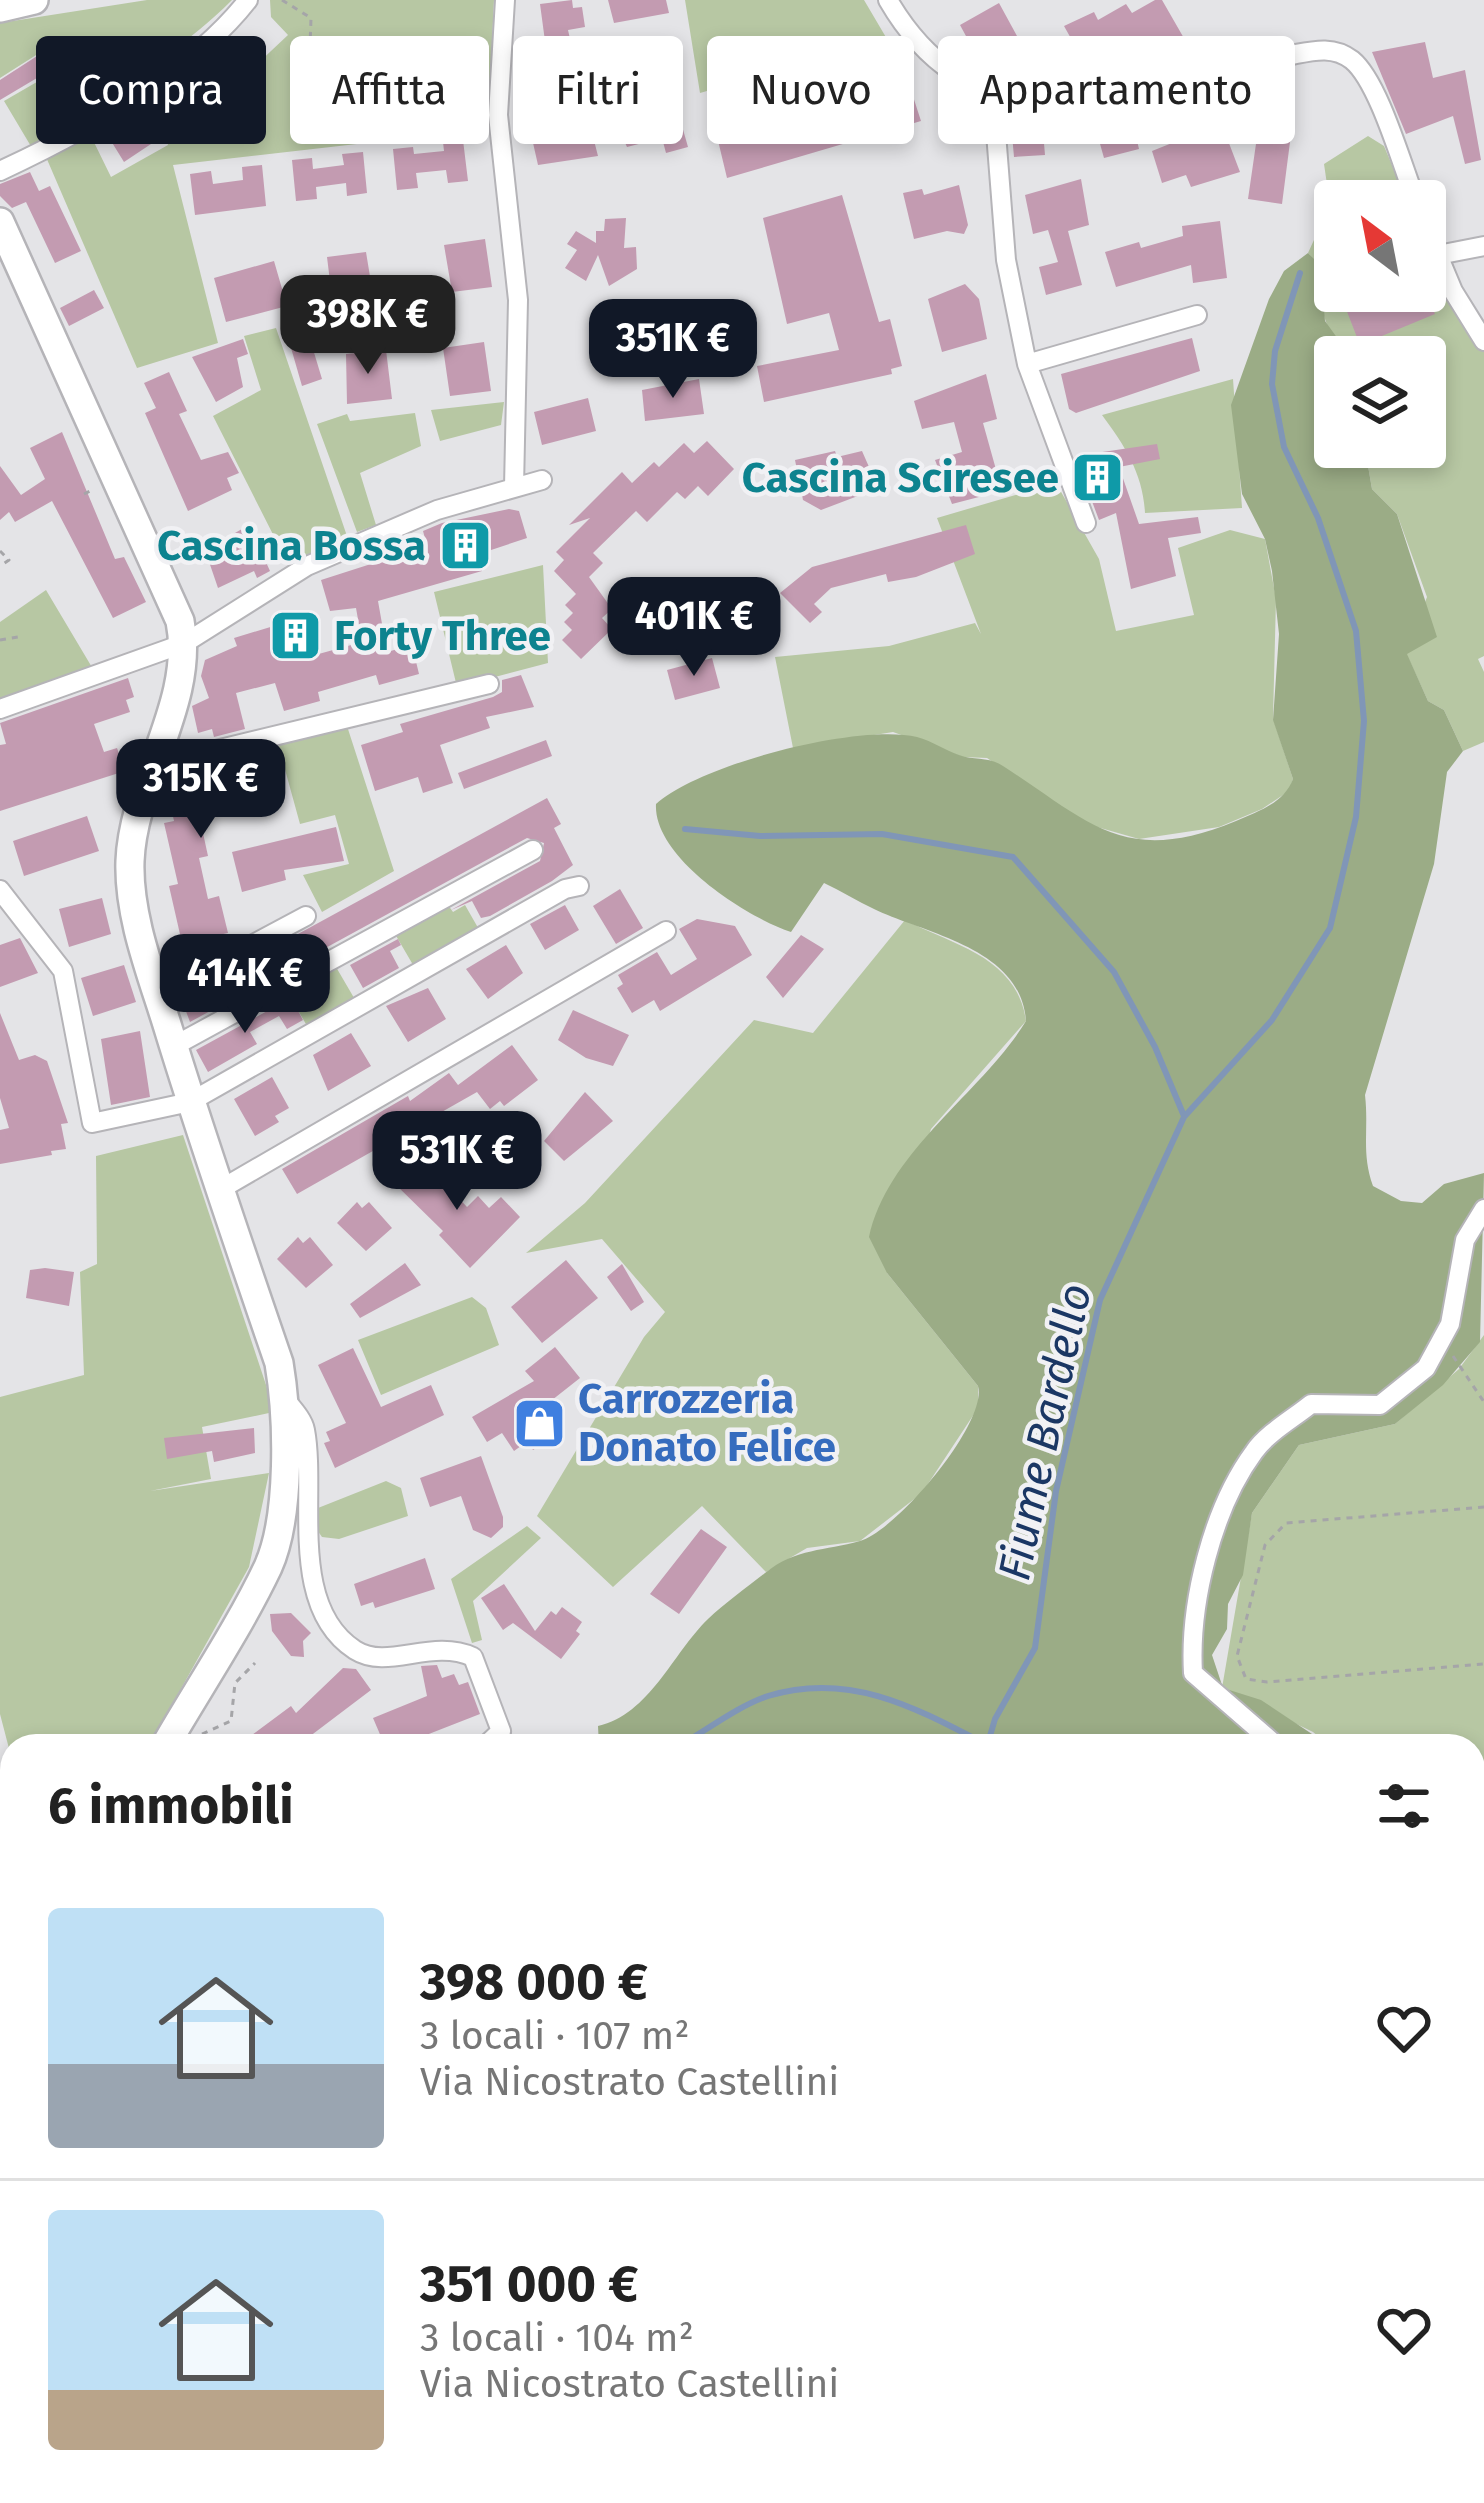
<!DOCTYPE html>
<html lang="it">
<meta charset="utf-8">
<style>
body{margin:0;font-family:"Fira Sans",sans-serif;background:#f2f2f2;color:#222;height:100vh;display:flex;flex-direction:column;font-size:45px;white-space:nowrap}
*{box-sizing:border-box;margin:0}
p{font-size:39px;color:#767676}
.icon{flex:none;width:66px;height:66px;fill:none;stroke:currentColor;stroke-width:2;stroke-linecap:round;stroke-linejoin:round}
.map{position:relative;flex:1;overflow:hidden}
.sheet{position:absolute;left:0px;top:1734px;width:1485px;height:771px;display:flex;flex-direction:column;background:#fff;border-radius:36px 36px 0 0;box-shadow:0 6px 18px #0003}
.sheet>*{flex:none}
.hud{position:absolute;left:36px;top:36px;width:1413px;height:108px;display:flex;gap:24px}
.needle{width:78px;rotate:328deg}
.fabs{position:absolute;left:1314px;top:180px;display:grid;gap:24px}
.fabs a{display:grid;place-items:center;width:132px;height:132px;border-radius:12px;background:#fff;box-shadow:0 6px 18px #0003;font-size:60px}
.price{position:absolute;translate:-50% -102px;padding:0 27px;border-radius:24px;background:#111827;color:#fff;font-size:39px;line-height:78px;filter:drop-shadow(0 3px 6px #0008)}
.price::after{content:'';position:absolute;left:50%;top:72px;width:36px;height:27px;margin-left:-18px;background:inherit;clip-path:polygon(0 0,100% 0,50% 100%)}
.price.on{background:#222;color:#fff}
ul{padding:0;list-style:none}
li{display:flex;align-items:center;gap:36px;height:300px;padding:0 48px}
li+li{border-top:3px solid #e0e0e0}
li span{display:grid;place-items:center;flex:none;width:336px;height:240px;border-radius:12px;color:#555}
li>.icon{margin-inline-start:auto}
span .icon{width:144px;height:144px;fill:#fffc;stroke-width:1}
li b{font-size:51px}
h2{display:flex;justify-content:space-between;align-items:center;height:144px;padding:0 48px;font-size:51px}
.chip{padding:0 42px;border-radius:12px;background:#fff;box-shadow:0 6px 18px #0003;font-size:42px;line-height:108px}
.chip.on{background:#111827;color:#fff}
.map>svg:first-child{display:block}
.green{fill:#b7c7a3}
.forest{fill:#9bac86}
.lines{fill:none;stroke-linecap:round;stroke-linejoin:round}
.stream{stroke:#8096b7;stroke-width:6}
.building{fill:#c39bb1}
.street-casing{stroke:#b5b4b8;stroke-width:22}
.secondary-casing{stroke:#b5b4b8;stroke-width:32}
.path{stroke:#a5a5a8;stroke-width:3;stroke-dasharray:6 6;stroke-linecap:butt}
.street{stroke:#fff;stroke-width:18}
.secondary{stroke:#fff;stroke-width:27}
.labels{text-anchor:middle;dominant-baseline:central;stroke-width:9;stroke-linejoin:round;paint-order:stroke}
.culture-label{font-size:42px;font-weight:bold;fill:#0d838f;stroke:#f1f1f4;text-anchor:end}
.shop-label{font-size:42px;font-weight:bold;fill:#366cbe;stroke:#f1f1f4;text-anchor:start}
.water-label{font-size:45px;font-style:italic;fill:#1b3764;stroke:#f1f1f4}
</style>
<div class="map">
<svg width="1484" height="2503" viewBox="0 0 1484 2503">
<rect width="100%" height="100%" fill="#e4e4e7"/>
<path class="green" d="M147,0h85c-43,43 -89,71 -137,107l-14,-22 10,-9 -25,-40 -66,42v-55z
M270,0h224l-6,129 -315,36 45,178 -81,25 -91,-211 43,-25 22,45 57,-32 -9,-43 4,-3 28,27 97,-91 -17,-18z
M685,0h179l23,39 -187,54z
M42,79l16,27 17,-10 12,19 -55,33 -28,-47z
M1368,136l16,10 23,55h-72v90h90v-47l22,52 37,55v305l-6,3 6,13v70l-21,9 -19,-41 -16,-9 -22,-48 21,-56 -30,-83 -25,-25 -5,-29 -14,-13h72v-90h-88c-1,-17 -7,-23 -12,-38 -8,-25 3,-46 -17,-66l22,-48 -6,-41z
M276,328l72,211 -60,25 -75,-148 48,-26 -17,-54z
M1233,379l9,129 -97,5c-2,-39 -20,-67 -43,-98z
M504,402l-3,23 -61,16 -9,-31z
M415,413l6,33 -61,27 16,52 -19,7 -40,-108 30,-10 3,7z
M1056,483l43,76 17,72 78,-16 -16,-67 52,-18 35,9 11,60 -3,119 20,61 -4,12 -27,18 -43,18 -80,12 -56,-16 -96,-65 -24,-1 -70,-25 -100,16 -18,-91 114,-11 86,-23 6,11 -44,-116z
M543,565l5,98 -91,24 -23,-95z
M46,590l47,79 -93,30v-77z
M347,726l47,145 -72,41 -19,-37 46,-11 -14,-49 -35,9 -22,-80z
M448,905l5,7 12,-7 16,28 -65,37 -21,-36z
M905,920c47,25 112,36 121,101l-95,108 -44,144 91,113v22l-56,85 -62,48 -53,7 -41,24 -64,-66 -89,81 -76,-71 107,-179 21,-25 -63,-73 -76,14 59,-50 169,-183 59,13z
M336,967l21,36 -47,28 -21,-36z
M183,1135l87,262 -1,16 -67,14 9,52 -61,12 119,-18 -20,94 -100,179h-137v14l-12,-46v-317l84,-22 -4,-103 17,-8 -1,-108z
M472,1297l14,11 13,37 -118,50 -23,-55z
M1484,1335v530l-11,2v-121h-143l-17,-14 -91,-44 30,-175 47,-68 96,-21 64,-55z
M386,1481l15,7 7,28 -69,23 -17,-2 -7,-10 3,-19z
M527,1526l14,12 -68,63 9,39 -10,3 -21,-64z
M1473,1945l11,1v210l-11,4z
M1473,2289l11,2v150l-11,-4z
M12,2456v37h162l63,10h-237v-46z
M548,2493h312l-15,10h-289z
M941,2493h176l17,6 59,-6 -15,10h-253z"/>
<path class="forest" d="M1308,253l12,12 5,56 13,18 -3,108h18l14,13 5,29 25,25 40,123 -30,17 21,47 16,9 19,41 -16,21 -13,92 -69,231c4,35 -4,58 8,91l28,15 21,2 22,-19 40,-11 -4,169 -37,43 -48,39 -96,21 -47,68 -9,62 -15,29 -1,25 -15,26 11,33 38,12 69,46h-731l-1,-20c52,-12 74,-72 110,-107 17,-16 39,-32 57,-46 31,-25 60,-22 95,-32 36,-10 128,-118 118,-155l-91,-113 -18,-36c19,-87 113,-144 157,-216 -5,-73 -100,-87 -152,-112 -17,-8 -33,-18 -50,-26l-33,49c-45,-15 -138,-75 -135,-128 44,-40 203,-81 261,-67 15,4 28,13 42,18 16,6 29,1 44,11 88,57 121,101 233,55 23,-10 48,-18 57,-42l-20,-59 6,-86 -7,-63 -7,-32 -23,-45 -11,-89 38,-106 15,-28z
M1248,2493h166v10h-146z"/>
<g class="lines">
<path class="stream" d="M685,829l75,7 122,-2 131,23 101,115 41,75 29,69
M679,1746c28,-16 59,-40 89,-50 82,-25 148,12 219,49
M987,1746l8,-27 40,-71 21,-157 44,-191 84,-183 88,-97 58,-92 26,-111 8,-96 -8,-90 -38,-113 -34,-71 -12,-63 3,-33 25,-78
M1332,2493l1,10"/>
</g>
<path class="building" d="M572,0l1,8 9,-1 3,20 -17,3 11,49 -51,11 -7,-29 26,-5 -7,-52z
M608,0h58l3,13 -55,10z
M1155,0h7l23,40 -29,16 -6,-12 -28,17 -6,-10 -29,16 -23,-41 30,-14 4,8 28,-16 6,9z
M999,3l18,33 -24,14 -5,-9 -15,8 -13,-24z
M65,38l23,38 -16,9 5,7 -18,11 -17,-28 -42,25v-20z
M1425,42l8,36 32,-8 16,90 -16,4 -12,-48 -47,18 -34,-82z
M908,81l13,40 -194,57 -12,-50 103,-27 3,13 61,-17 -2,-8z
M1229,82l3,6 -9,3 7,22 -11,4 21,55 -49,15 -5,-12 -24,8 -10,-32 50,-20 -13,-39z
M643,103l4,11 21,-5 5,19 9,-2 6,21 -22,6 -4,-15 -35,9 -10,-22 8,-5 -3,-11z
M142,109l13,20 -10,6 6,9 -27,18 -16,-26z
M588,117l10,39 -60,9 -7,-31z
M1132,119l7,30 -35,9 -9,-32z
M1042,120l3,35 -31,2 -3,-34z
M1257,137l33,5 -8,62 -34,-5z
M463,140l5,41 -20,2 -2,-13 -30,3 2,15 -21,2 -4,-41 20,-2 1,7 30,-3 -1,-9z
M363,152l4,41 -20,3 -1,-13 -30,4 1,12 -21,2 -4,-41 20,-2 1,11 31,-4 -2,-11z
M262,165l4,41 -71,9 -5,-41 21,-3 2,13 30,-4 -1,-13z
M30,172l9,19 11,-5 31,65 -26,12 -29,-61 -14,6 -12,-12v-12z
M1081,179l8,46 -21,6 14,54 -36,10 -7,-28 19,-5 -10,-32 -15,4 -8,-39z
M959,185l9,40 -4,9 -17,-3 -33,8 -11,-46 19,-4 2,6z
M842,195l37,127 11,-3 12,47 -11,3 1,5 -128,28 -7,-36 82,-16 -10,-37 -42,11 -24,-106z
M626,218l-2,30 12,-1 1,22 -28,17 -11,-31 -12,26 -21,-13 12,-18 -10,-6 9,-13 20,12v-12h8l1,-12z
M1220,221l7,57 -34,5 -2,-18 -75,22 -11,-35 34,-10 2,6 42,-12 -1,-10z
M485,239l7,48 -40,5 -8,-47z
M366,252l8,49 -41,5 -6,-49z
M274,261l13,45 -61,16 -12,-44z
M965,284l14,15 8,40 -45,13 -14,-53z
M94,290l10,18 -35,18 -9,-18z
M1391,291h33l11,23 -75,31 -14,-36z
M659,307l12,44 -34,9 -2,-6 -31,4 -8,-34z
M306,326l16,53 -20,7 -15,-52z
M1192,338l8,33 -124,42 -7,-4 -8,-35z
M243,339l5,15 -11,4 6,29 -27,15 -24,-45z
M484,342l7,49 -41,5 -7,-48z
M386,350l6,49 -45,5 -1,-50z
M169,372l18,39 -8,3 22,46 27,-8 11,21 -12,5 5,12 -44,21 -43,-98 11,-5 -12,-25z
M986,374l11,45 -14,4 19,68 -50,13 -17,-44 27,-8 -8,-30 -32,7 -8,-28z
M699,379l5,35 -59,7 -3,-31z
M588,398l8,33 -54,14 -8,-33z
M62,432l53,127 9,-2 22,45 -33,16 -61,-117 -37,21 -6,-10 -9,8v-54l21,29 24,-16 -15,-31z
M707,441l27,28 -26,27 -10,-10 -13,13 -8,-7 -30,30 -11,-11 -43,42 10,10 -14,14 23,32 -10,9 10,11 -31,30 -19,-19 10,-10 -8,-8 9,-9 -8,-8 11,-11 -22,-23 10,-11 -8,-8 34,-34 -21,7 53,-53 10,11 22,-21 5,5 25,-24 10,10z
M1157,444l3,15 -41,8 20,57 59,-7 3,16 -33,5 8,38 -45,13 -15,-76 -17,7 -24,-64z
M835,451l2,6 25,-6 11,25 -4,1 2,14 -50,19 -18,-10 -8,-40z
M509,509l10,2 8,27 -48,16 3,17 -104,30 9,51 25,-7 7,29 -40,11 -3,-10 -58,17 2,9 -36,10 -9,-28 -39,10 9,36 -31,8 -2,-8 -14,4 -6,-27 17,-8 -8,-22 4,-16 32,-14 -3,-8 43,-13 -3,-8 30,-7 11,45 47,-13 -6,-34 -26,3 -9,-31 106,-34 -4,-15 19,-8z
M249,525l21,46 -13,7 -3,-7 -36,17 -13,-38z
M966,525l9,29 -59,23 -28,5 -2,-8 -55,14 -17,16 8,8 -12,11 -30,-30 32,-26z
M712,658l8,30 -45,12 -8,-30z
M521,675l13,32 -48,10 4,11 -50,17 13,38 -30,10 -5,-16 -43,14 -14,-46 42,-13 -3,-8 93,-27 9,-5v-12z
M128,678l6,19 -8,3 4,12 -36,12 10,28 13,-4 8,23 -125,40v-66l6,-1 -6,-21z
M546,740l6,16 -88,33 -6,-16z
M256,754l8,32 -68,15 12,55 -9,2 9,41 11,-3 9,37 -46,10 -13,-57 9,-2 -14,-61 10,-2 -8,-36 3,-10z
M547,798l14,26 -7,4 19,37 -21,16 -62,35 -9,2 -9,-17 -21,9 89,-49 4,-18 -17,-5 -337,184 -9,-24z
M87,816l12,35 -75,25 -11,-35z
M336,827l8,34 -60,9 2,10 -44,12 -10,-40z
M620,889l23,39 -27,16 -23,-38z
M102,898l9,36 -42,13 -10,-38z
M565,905l14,25 -34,20 -15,-26z
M697,919l38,7 17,29 -92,56 -6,-11 -22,13 -15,-25 6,-4 -5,-9 39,-23 14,23 26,-16 -18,-30z
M801,935l23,14 -41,49 -17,-21z
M20,938l18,35 -38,14v-42z
M398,939l3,6 -11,6 9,17 -36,20 -13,-23z
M506,945l17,28 -35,26 -22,-30z
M124,965l12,37 -43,14 -12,-38z
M428,988l18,31 -38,23 -22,-36z
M291,998l12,22 -16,9 -8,-13 -29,16 7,12 -49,28 -12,-22z
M573,1010l56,25 -16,31 -27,-8 -28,-18z
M0,1013l19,47 16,-5 12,6 21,62 -7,1 5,25 -15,2 1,4 -52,9v-34l9,-2 -9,-30z
M140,1031l10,66 -39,8 -10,-66z
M351,1033l20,33 -43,25 -15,-36z
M512,1045l26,35 -34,26 -4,-5 -10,8 -13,-17 -180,102 -15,-25 126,-73 2,5 39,-28 9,12z
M272,1077l17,31 -14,8 4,6 -24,14 -21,-37z
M585,1092l28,29 -49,40 -20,-20z
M414,1161l5,7 6,-6 42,45 11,-11 11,12 12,-11 19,20 -50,51 -31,-33 4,-4 -50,-49z
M357,1202l5,6 7,-6 23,26 -26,23 -29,-28z
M298,1237l5,6 7,-6 23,28 -27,23 -29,-29z
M566,1260l32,38 -56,45 -31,-36z
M405,1263l16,22 -61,33 -10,-14z
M622,1264l22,38 -13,9 -24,-34z
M45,1268l29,4 -5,34 -43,-8 4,-28z
M555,1347l25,31 -33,26 12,19 -8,6 4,7 -22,14 -5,-9 -14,10 -12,-18 -15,9 -15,-25 62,-36 -9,-10z
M353,1348l28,59 50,-22 13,30 -109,53 -11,-25 6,-2 -4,-9 20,-9 -28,-58z
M254,1428l1,25 -41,9 -2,-11 -45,8 -3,-21z
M481,1456l22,61v10l-12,11 -18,-8 -12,-34 -31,11 -10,-29z
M701,1529l26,18 -48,67 -29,-20z
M425,1558l10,31 -60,19 -2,-6 -12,4 -7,-22z
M504,1584l31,47 16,-20 5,4 6,-8 20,15 -6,9 4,3 -19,25 -48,-36 -10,7 -22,-32z
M291,1613l20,20 -8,8 1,16 -13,-1 -19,-25 -2,-17z
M437,1665l5,13 12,-4 5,11 9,-3 12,32 -64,25 3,7h-34l-12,-28 54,-22 -6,-30z
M343,1668l13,1 15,21 -74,56h-60l54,-40 5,7z"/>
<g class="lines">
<defs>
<path id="street" d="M505,0l-7,115 20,185 -4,187
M888,0c97,167 257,80 403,55 21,-4 42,-10 61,5 27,22 50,106 64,141
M993,95l13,165 21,104 59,159
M0,171c84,-39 191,-98 248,-171
M1425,224l28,67 31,50
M1438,255l46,-9
M1027,364l170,-49
M0,709l185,-66 122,-77 130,-56 105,-30
M150,766l339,-82
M0,890l63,81 29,152 98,-21 375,-213 14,-3
M158,995l148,-79
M174,1046l359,-196
M221,1189l445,-258
M285,1399c7,9 18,20 20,31 12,64 -18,176 50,220 33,21 76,-12 118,7l28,74 -16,15
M1277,1746l-84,-73c-4,-69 19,-164 61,-221 13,-19 40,-34 57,-48l69,1 46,-37 24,-44 15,-84 19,-31
M1473,2281l11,2"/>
<path id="secondary" d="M0,8l34,-8
M0,222l180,399c16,80 -47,160 -50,240 -2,57 23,117 39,170 34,111 72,221 110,332 9,54 12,153 -11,204 -29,61 -69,120 -103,179
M0,2027l12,-22
M0,2392l12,8
M890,2503l18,-10"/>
</defs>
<use href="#street" class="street-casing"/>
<use href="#secondary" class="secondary-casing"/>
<path class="path" d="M282,0l29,18 -2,59 18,33 19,7 57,-7 75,5
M84,494l10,-5
M0,551l9,9 -9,6
M0,640l18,-3
M1453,1356l31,46
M1484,1507l-198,16 -21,22 -28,111 9,23 21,3 217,-18
M202,1734l29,-13 4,-38 20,-20
M555,2503l1,-10"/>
<use href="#street" class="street"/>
<use href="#secondary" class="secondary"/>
</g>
<defs>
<symbol id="building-square" viewBox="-11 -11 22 22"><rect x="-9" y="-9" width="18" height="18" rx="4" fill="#0f9aa8" stroke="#f1f1f4"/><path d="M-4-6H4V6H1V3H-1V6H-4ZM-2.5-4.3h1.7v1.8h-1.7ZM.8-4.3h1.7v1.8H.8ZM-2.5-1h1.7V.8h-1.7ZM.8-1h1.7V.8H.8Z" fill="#fff"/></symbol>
<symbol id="shop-square" viewBox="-11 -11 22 22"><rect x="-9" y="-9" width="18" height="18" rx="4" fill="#3f7fe0" stroke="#f1f1f4"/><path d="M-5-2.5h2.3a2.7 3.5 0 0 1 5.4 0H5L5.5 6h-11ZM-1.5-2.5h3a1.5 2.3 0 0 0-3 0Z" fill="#fff"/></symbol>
</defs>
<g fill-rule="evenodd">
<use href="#building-square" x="1068" y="448" width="59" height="59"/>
<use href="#building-square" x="436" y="516" width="59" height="59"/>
<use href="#building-square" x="266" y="606" width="59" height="59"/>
<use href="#shop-square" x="510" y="1394" width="59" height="59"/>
</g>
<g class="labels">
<g class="culture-label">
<text x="1059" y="478">Cascina Sciresee</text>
<text x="426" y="546">Cascina Bossa</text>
<text x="334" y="636" text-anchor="start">Forty Three</text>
</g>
<g class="shop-label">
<text x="578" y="1399">Carrozzeria<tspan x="578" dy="48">Donato Felice</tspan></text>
</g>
<g class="water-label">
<text transform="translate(1045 1432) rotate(-78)">Fiume Bardello</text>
</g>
</g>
</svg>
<div class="fabs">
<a><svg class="needle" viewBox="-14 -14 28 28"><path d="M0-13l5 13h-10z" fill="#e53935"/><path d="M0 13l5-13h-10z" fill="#767676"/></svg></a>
<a><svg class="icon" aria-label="layers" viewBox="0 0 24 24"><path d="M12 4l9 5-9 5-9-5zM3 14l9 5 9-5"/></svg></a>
</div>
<b class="price on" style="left:368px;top:377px">398K €</b>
<b class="price" style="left:673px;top:401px">351K €</b>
<b class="price" style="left:694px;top:679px">401K €</b>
<b class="price" style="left:201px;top:841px">315K €</b>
<b class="price" style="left:245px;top:1036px">414K €</b>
<b class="price" style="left:457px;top:1213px">531K €</b>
<div class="hud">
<a class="chip on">Compra</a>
<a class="chip">Affitta</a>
<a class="chip">Filtri</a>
<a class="chip">Nuovo</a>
<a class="chip">Appartamento</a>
</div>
<section class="sheet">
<h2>6 immobili<svg class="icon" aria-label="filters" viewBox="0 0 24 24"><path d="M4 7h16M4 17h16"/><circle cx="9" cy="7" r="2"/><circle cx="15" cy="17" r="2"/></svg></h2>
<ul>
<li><span style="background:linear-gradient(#bfe0f5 65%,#9aa5b1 0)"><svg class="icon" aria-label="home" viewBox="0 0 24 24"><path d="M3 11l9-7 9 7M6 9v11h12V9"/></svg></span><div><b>398 000 €</b><p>3 locali · 107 m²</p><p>Via Nicostrato Castellini</p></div><svg class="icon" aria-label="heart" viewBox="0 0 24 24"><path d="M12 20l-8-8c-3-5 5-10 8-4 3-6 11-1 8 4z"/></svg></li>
<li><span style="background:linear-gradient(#bfe0f5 75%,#b9a48a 0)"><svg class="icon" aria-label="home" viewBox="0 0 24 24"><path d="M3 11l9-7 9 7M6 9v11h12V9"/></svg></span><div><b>351 000 €</b><p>3 locali · 104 m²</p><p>Via Nicostrato Castellini</p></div><svg class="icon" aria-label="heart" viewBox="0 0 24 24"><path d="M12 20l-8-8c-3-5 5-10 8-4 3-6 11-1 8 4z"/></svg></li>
</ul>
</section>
</div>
